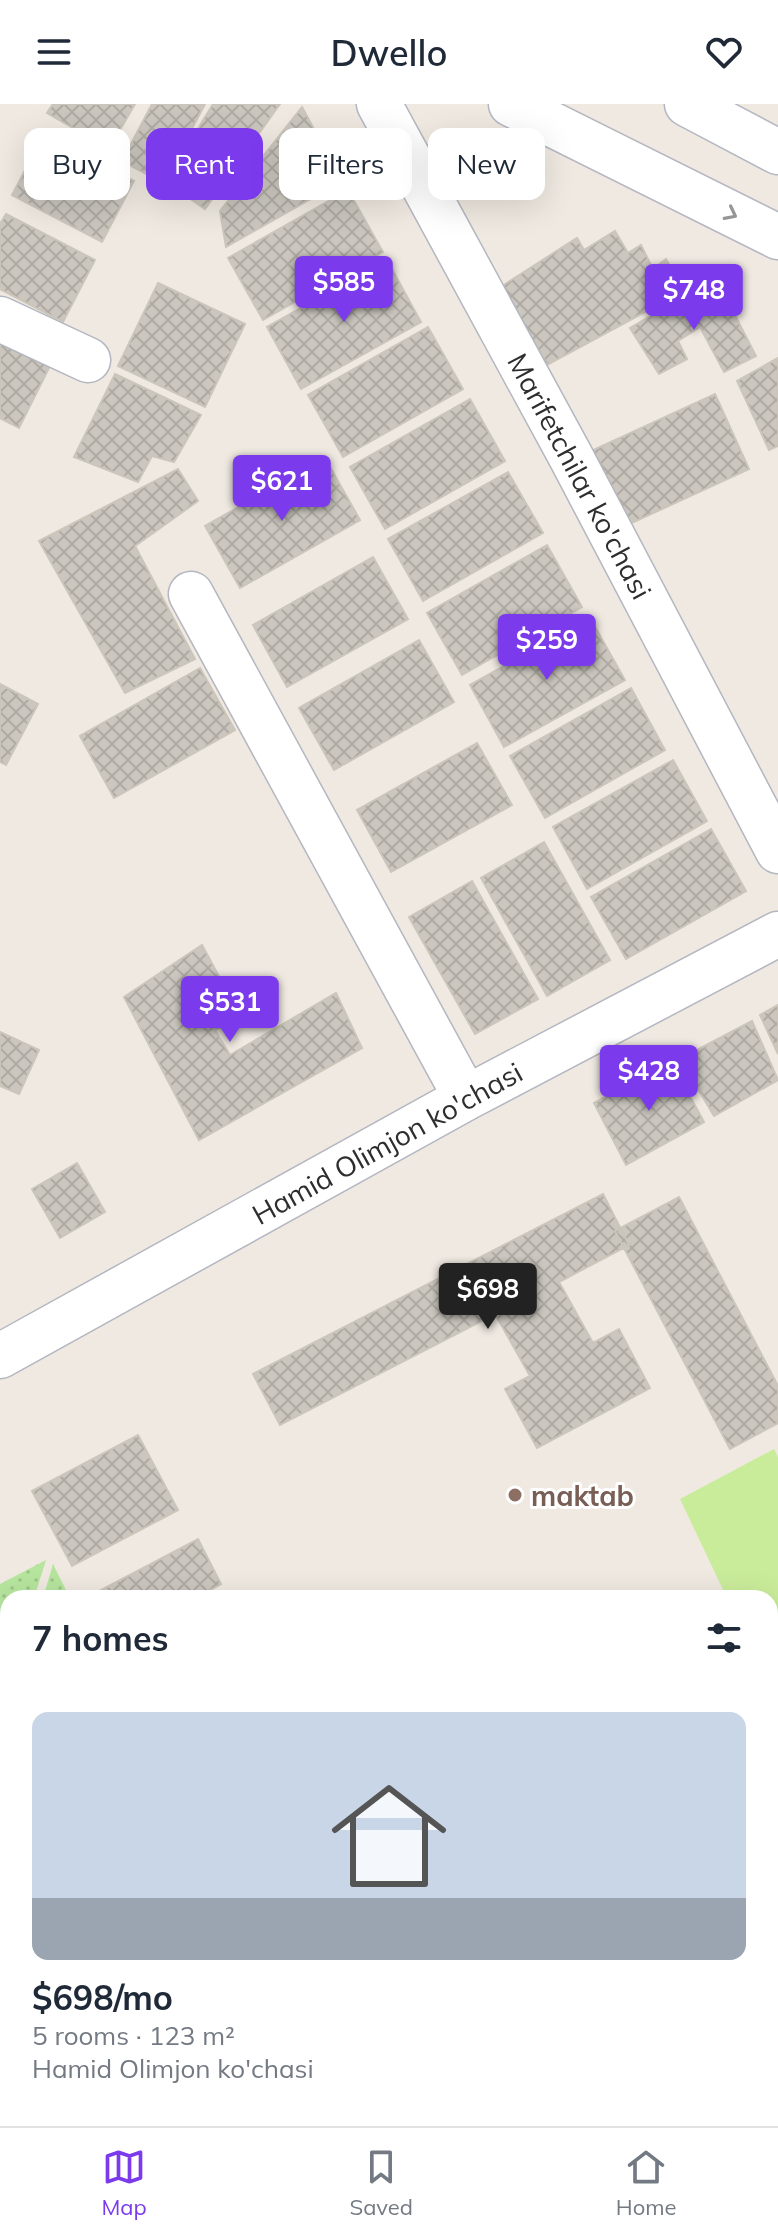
<!DOCTYPE html>
<meta charset="utf-8">
<style>
body{margin:0;font-family:Mulish,sans-serif;background:#f2f2f3;color:#1f2937;height:100vh;display:flex;flex-direction:column;font-size:30px;white-space:nowrap}
*{box-sizing:border-box;margin:0}
p{font-size:26px;color:#747a83}
.icon{flex:none;width:44px;height:44px;fill:none;stroke:currentColor;stroke-width:2;stroke-linecap:round;stroke-linejoin:round}
.map{position:relative;flex:1;overflow:hidden}
.panel{position:absolute;left:0px;top:1486px;width:778px;height:536px;display:flex;flex-direction:column;background:#fff;border-radius:24px 24px 0 0;box-shadow:0 8px 32px #0002}
.panel>*{flex:none}
.banner{position:absolute;left:24px;top:24px;width:730px;height:72px;display:flex;gap:16px}
.price{position:absolute;translate:-50% -68px;padding:0 18px;border-radius:8px;background:#7c3aed;color:#fff;font-size:26px;line-height:52px;filter:drop-shadow(0 2px 4px #0008)}
.price::after{content:'';position:absolute;left:50%;top:48px;width:24px;height:18px;margin-left:-12px;background:inherit;clip-path:polygon(0 0,100% 0,50% 100%)}
.price.on{background:#222;color:#fff}
ul{padding:0;list-style:none}
li{display:grid;align-content:center;gap:16px;height:424px;padding:0 32px}
li span{display:grid;place-items:center;height:248px;border-radius:16px;color:#555}
li>.icon{margin-inline-start:auto}
span .icon{width:144px;height:144px;fill:#fffc;stroke-width:1}
li b{font-size:34px}
h2{display:flex;justify-content:space-between;align-items:center;height:96px;padding:0 32px;font-size:34px}
.tag{padding:0 28px;border-radius:16px;background:#fff;box-shadow:0 8px 32px #0002;font-size:28px;line-height:72px}
.tag.on{background:#7c3aed;color:#fff}
header{display:flex;justify-content:space-between;align-items:center;height:104px;padding:0 32px;background:#fff;font-size:36px;font-weight:600}
.menu{display:flex;justify-content:space-around;align-items:center;height:112px;border-top:2px solid #e0e1e3;background:#fff;font-size:22px;color:#747a83}
.menu a{display:grid;justify-items:center;gap:4px}
.menu .on{color:#7c3aed}
.map>svg:first-child{display:block}
.grass{fill:url(#grass-dots)}
.pitch{fill:#c9ec9a}
.building{fill:url(#building-cross-hatch);stroke:#cbc5ba;stroke-width:2}
.lines{fill:none;stroke-linecap:round;stroke-linejoin:round}
.minor-casing{stroke:#b4b7c1;stroke-width:47}
.minor{stroke:#fff;stroke-width:44}
.oneway{stroke:#969696}
.education-dot{fill:#8d6e63;stroke:#fff;stroke-width:3}
.labels{text-anchor:middle;dominant-baseline:central;stroke-width:6;stroke-linejoin:round;paint-order:stroke}
.street-label{font-size:28px;fill:#2e2e2e;stroke:#fff}
.education-label{font-size:28px;font-weight:bold;fill:#785e54;stroke:#fff;text-anchor:start}
</style>
<header><svg class="icon" aria-label="menu" viewBox="0 0 24 24"><path d="M4 6h16M4 12h16M4 18h16"/></svg>Dwello<svg class="icon" aria-label="heart" viewBox="0 0 24 24"><path d="M12 20l-8-8c-3-5 5-10 8-4 3-6 11-1 8 4z"/></svg></header>
<div class="map">
<svg width="778" height="2022" viewBox="0 0 778 2022">
<defs>
<pattern id="grass-dots" width="8" height="8" patternUnits="userSpaceOnUse" patternTransform="scale(2)"><rect width="8" height="8" fill="#b6e59e"/><path d="M2 2h.1M6 6h.1" fill="none" stroke="#9dc588" stroke-width="1.8" stroke-linecap="round"/></pattern>
<pattern id="building-cross-hatch" width="8" height="8" patternUnits="userSpaceOnUse" patternTransform="scale(2)"><rect width="8" height="8" fill="#cbc7bf"/><path d="M0 0l8 8M0 8l8-8" fill="none" stroke="#afaba4"/></pattern>
</defs>
<rect width="100%" height="100%" fill="#efe9e1"/>
<path class="grass" d="M46,1456l-12,38h-26v71l-8,-1v-84z
M53,1460l17,34h-27z
M0,1695l8,2v87l-8,3z"/>
<path class="pitch" d="M774,1345l4,8v240l-4,2 -4,-8v-93h-43l-47,-99z"/>
<path class="building" d="M53,0h82l-26,45 -62,-36z
M152,0h53l-42,79 -41,-22z
M213,0h67l-75,105 -39,-27z
M302,3l40,74 -116,66 -6,-36z
M44,30l90,47 -32,61 -90,-47z
M348,86l35,62 -120,68 -35,-62z
M6,110l89,46 -32,62 -63,-33v-65z
M615,127l13,22 13,-8 12,24 13,-10 18,32 -137,74 -45,-79 75,-48 7,12z
M387,156l34,62 -120,67 -34,-62z
M158,179l87,41 -40,83 -87,-41z
M693,187l5,5 6,-2 6,6 13,-8 33,64 -32,16 -24,-45 -22,14 9,18 -28,15 -29,-46z
M428,223l35,62 -120,68 -35,-62z
M0,236l50,26 -31,62 -19,-10z
M778,254v88l-9,4 -32,-69z
M115,270l86,41 -27,47 -22,-6 -14,26 -64,-25z
M715,290l34,75 -126,58 -34,-75z
M470,295l35,62 -120,68 -35,-62z
M325,354l35,62 -120,68 -35,-62z
M178,365l20,32 -63,45 60,113 -70,34 -86,-152z
M508,368l35,61 -120,68 -35,-62z
M547,441l35,62 -120,68 -35,-62z
M373,453l35,62 -121,68 -34,-62z
M590,514l35,62 -121,67 -34,-62z
M419,536l35,62 -120,68 -35,-62z
M200,564l35,62 -121,68 -34,-62z
M0,580l38,20 -32,61 -6,-3z
M631,584l34,62 -120,68 -35,-62z
M477,639l35,62 -121,67 -34,-62z
M673,656l34,61 -120,68 -34,-62z
M711,725l35,62 -120,68 -35,-62z
M544,738l66,118 -63,36 -66,-118z
M472,777l66,118 -63,35 -66,-117z
M202,841l39,72 -26,13 15,25 106,-62 26,55 -163,92 -75,-143z
M778,901v49l-18,-39z
M752,917l26,59 -64,36 -34,-57z
M0,928l39,18 -20,44 -19,-8z
M671,957l33,61 -78,43 -32,-62z
M77,1059l28,49 -45,26 -28,-49z
M603,1090l26,51 -70,37 34,61 26,-14 31,59 -113,60 -32,-59 25,-13 -35,-62 -215,111 -27,-51z
M679,1093l99,189v37l-48,26 -115,-218z
M138,1331l40,75 -106,56 -40,-75z
M198,1435l23,45 -25,14 -108,-1z
M0,1790h8v118h-8z
M770,1808l8,15v141l-8,-15z
M351,2014h42l4,8h-61z
M398,2014h73l4,8h-73z
M477,2014h72l5,8h-73z
M557,2014h73l4,8h-73z
M639,2014h73l1,3 -9,5h-61z
M747,2014h21l5,8h-38z"/>
<g class="lines">
<defs>
<path id="minor" d="M379,0l192,353 207,394
M511,0l267,133
M687,0l91,48
M0,215l88,41
M191,490l275,504
M0,1252l466,-258 312,-164
M770,1711l8,-4
M184,2022l15,-8"/>
</defs>
<use href="#minor" class="minor-casing"/>
<use href="#minor" class="minor"/>
</g>
<defs><path id="oneway-chevron" d="M-2-3.5L2.5 0L-2 3.5" fill="none" stroke-width="1.6" stroke-linecap="round" stroke-linejoin="round" transform="scale(2)"/></defs>
<use class="oneway" href="#oneway-chevron" transform="translate(731 110) rotate(27)"/>
<circle class="education-dot" cx="515" cy="1391" r="8"/>
<g class="labels">
<g class="street-label">
<text transform="translate(580 372) rotate(62)">Marifetchilar ko'chasi</text>
<text transform="translate(387 1039) rotate(-29)">Hamid Olimjon ko'chasi</text>
</g>
<g class="education-label">
<text x="531" y="1391">maktab</text>
</g>
</g>
</svg>
<b class="price" style="left:344px;top:220px">$585</b>
<b class="price" style="left:694px;top:228px">$748</b>
<b class="price" style="left:282px;top:419px">$621</b>
<b class="price" style="left:547px;top:578px">$259</b>
<b class="price" style="left:230px;top:940px">$531</b>
<b class="price" style="left:649px;top:1009px">$428</b>
<b class="price on" style="left:488px;top:1227px">$698</b>
<div class="banner">
<a class="tag">Buy</a>
<a class="tag on">Rent</a>
<a class="tag">Filters</a>
<a class="tag">New</a>
</div>
<section class="panel">
<h2>7 homes<svg class="icon" aria-label="filters" viewBox="0 0 24 24"><path d="M4 7h16M4 17h16"/><circle cx="9" cy="7" r="2"/><circle cx="15" cy="17" r="2"/></svg></h2>
<ul>
<li><span style="background:linear-gradient(#c9d6e8 75%,#9aa5b1 0)"><svg class="icon" aria-label="home" viewBox="0 0 24 24"><path d="M3 11l9-7 9 7M6 9v11h12V9"/></svg></span><div><b>$698/mo</b><p>5 rooms · 123 m²</p><p>Hamid Olimjon ko'chasi</p></div></li>
</ul>
</section>
</div>
<nav class="menu">
<a class="on"><svg class="icon" aria-label="map" viewBox="0 0 24 24"><path d="M3 6l6-2 6 2 6-2v14l-6 2-6-2-6 2zM9 4v14M15 6v14"/></svg>Map</a>
<a><svg class="icon" aria-label="saved" viewBox="0 0 24 24"><path d="M7 4h10v16l-5-4-5 4z"/></svg>Saved</a>
<a><svg class="icon" aria-label="home" viewBox="0 0 24 24"><path d="M3 11l9-7 9 7M6 9v11h12V9"/></svg>Home</a>
</nav>
